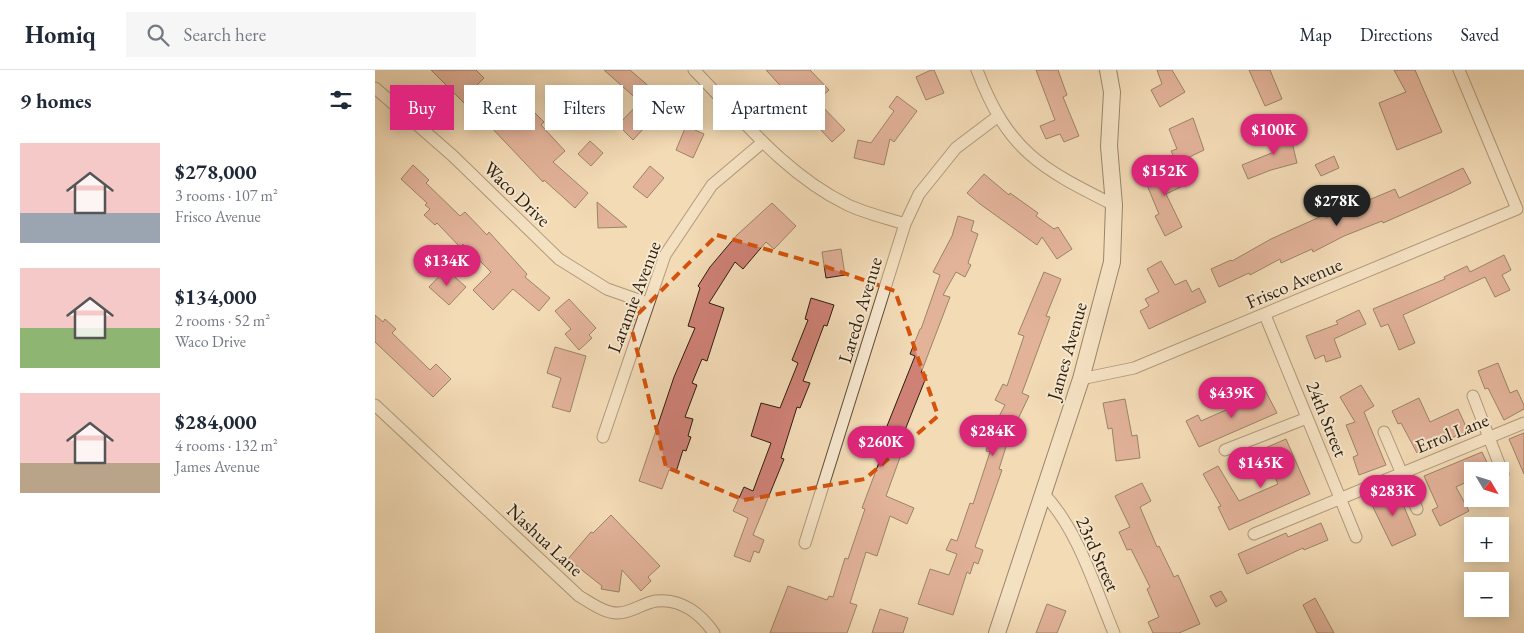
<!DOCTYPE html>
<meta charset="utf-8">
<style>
body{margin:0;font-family:"EB Garamond",serif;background:#f6f6f7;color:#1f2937;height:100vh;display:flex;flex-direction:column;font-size:19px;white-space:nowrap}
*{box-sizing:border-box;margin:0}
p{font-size:16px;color:#747a83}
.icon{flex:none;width:28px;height:28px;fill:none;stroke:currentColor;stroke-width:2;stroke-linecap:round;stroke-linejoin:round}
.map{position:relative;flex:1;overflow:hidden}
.side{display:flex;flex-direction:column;background:#fff;width:375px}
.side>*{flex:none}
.hud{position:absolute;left:15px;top:15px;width:475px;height:45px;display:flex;gap:10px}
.needle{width:32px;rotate:128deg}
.controls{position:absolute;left:1089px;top:392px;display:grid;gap:10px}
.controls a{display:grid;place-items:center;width:45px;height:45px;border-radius:0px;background:#fff;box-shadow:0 2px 12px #0003;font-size:25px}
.price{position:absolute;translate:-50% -42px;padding:0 11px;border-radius:18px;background:#db2777;color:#fff;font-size:16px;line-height:32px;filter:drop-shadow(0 1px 2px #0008)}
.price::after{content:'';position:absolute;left:50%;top:30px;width:15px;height:11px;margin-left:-8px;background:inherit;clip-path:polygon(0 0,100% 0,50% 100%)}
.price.on{background:#222;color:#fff}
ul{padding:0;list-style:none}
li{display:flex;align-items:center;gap:15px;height:125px;padding:0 20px}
li span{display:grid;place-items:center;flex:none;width:140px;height:100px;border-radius:0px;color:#555}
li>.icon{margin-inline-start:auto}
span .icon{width:60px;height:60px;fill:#fffc;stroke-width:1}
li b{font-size:21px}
h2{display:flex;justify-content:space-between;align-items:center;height:60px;padding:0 20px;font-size:21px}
.tag{padding:0 18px;border-radius:0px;background:#fff;box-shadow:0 2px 12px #0003;font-size:18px;line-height:45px}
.tag.on{background:#db2777;color:#fff}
header{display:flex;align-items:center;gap:30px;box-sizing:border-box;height:70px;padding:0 25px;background:#fff;border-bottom:1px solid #e0e1e3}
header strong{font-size:24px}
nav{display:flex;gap:28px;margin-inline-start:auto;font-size:18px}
.search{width:350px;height:45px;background:#f6f6f7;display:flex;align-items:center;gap:12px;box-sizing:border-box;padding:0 18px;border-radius:0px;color:#747a83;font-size:19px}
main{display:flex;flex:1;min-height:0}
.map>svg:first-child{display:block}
.building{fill:#cf8176;stroke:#2c1e0c}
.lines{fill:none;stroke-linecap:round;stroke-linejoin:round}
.street-casing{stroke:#5e4d37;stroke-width:13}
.secondary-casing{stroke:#2c1e0c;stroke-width:18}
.street{stroke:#f7e8d0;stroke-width:11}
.secondary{stroke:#f7e8d0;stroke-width:16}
.marked{fill:none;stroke:#d5530c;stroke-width:4;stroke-dasharray:10 6;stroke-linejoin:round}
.labels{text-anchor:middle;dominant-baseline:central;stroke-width:4;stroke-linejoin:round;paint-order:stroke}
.street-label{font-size:19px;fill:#2c1e0c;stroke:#f7e8d0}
</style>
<header>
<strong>Homiq</strong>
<div class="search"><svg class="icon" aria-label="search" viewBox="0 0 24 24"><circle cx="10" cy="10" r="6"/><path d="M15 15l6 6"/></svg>Search here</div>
<nav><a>Map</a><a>Directions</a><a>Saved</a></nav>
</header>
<main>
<section class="side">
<h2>9 homes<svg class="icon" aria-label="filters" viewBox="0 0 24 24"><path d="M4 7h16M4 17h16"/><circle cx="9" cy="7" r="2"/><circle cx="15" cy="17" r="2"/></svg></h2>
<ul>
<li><span style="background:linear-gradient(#f6c9c9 70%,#9aa5b1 0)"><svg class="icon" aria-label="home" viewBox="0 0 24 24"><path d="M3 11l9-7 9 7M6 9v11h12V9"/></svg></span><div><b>$278,000</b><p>3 rooms · 107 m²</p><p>Frisco Avenue</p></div></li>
<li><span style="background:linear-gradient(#f6c9c9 60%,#8fb573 0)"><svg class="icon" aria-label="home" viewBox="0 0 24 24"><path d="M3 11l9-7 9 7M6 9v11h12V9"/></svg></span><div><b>$134,000</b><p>2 rooms · 52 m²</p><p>Waco Drive</p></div></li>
<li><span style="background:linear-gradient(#f6c9c9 70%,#b9a48a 0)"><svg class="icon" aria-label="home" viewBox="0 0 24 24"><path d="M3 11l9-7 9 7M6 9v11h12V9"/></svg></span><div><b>$284,000</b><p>4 rooms · 132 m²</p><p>James Avenue</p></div></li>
</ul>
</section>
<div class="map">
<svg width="1149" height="563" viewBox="0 0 1149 563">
<rect width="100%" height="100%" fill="#f3dbb7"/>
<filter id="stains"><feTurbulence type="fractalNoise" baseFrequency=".004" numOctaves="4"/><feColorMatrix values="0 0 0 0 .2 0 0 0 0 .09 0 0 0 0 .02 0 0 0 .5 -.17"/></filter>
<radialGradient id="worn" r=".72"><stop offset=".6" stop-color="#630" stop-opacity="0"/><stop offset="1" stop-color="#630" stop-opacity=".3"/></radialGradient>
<path class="building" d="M56,0h45l8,8 -12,12 31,26 9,-9 11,11 8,-9 13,13 -3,3 24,26 -12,11 35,31 -13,15 -31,-28 -1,2 -54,-57 -1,2 -20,-16 2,-2z
M229,0h26l29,25 1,-2 17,16v4l-11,11 -10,-9 -23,25 -15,-15 22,-23z
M391,0h44l19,20 -12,11 28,29 -13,12z
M556,0h3l10,23 -18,7 -10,-23z
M661,0h22l9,25 -4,2 16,39 -15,6 -4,-8 -14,5 -6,-13 15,-6z
M782,0h15l13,22 -25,15 -9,-17 11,-6z
M874,0h21l12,29 -17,7z
M1019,0h21l27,62 -45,18 -18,-47 27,-11z
M522,26l20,15 -23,31 -4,-3 -6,26 -30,-7 4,-18 13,3 23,-32 -5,-4z
M818,48l11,32 -27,13 -6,-12 6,-2 -8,-20z
M311,56l18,8 -11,24 -17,-8z
M914,60l8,33 -26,7 -23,9 -6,-14 32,-13 -4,-17z
M215,71l13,12 -12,13 -13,-12z
M959,86l5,12 -18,8 -6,-11z
M38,95l16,15 -3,3 34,33 5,-4 22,23 2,-3 38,42 -2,3 25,21 -11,13 -26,-22 -20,21 -20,-20 18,-18 -28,-28 -3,3 -23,-24 -2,2 -11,-10 6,-6 -5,-4 2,-2 -26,-24z
M800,95l8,21 -17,8 16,33 -17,9 -10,-20 4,-2 -15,-36z
M275,96l14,12 -17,20 -14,-11z
M1088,98l8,15 -20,10 -68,30 -1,-2 -38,15 -31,16 -1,-3 -31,14 -1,-4 -30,16 -1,-2 -30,14 -8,-18 20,-9 1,1 39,-22 53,-24 2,3 69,-29 4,9z
M609,104l25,21 1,-2 28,20 -2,3 18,13 4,-2 14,22 -15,10 -15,-22 -5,8 -57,-41 -13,-11z
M222,132l30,25 -29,1z
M397,133l24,23 -22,23 -8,-7 -23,27 -8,-7 -26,41 15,5 -17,53 -5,-2 -10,24 5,2 -12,32 8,2 -5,17 3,1 -5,14 -3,-1 -7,22 -7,-2 -7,19 -23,-8 35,-104 21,-49 -7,-2 12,-38 -2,-2 12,-19 27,-32z
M583,146l16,5 -3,10 7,3 -10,29 3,2 -6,12 -9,-5 -13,23 7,2 -29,76 6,2 -30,75 5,2 -16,44 28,12 -7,16 -17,-8 -13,40 -11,-4 -16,51 7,2 -10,28h-77l18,-47 39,14 2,-4 4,1 12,-39 3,1 17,-50 -3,-1 28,-75 -5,-2 30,-75 -5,-2 10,-25h1l19,-54 -7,-3 19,-36z
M466,179l4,26 -19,3 -4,-26z
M1129,185l7,15 -9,5 8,15 -15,7 -10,-20 -82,38 12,28 -16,7 -11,-26 -7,3 -8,-18 72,-30 -1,-2 23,-11 3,6z
M786,191l14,24 11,-5 6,12 7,-4 7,14 -57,27 -9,-18 9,-5 -4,-7 14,-7 -12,-23z
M71,199l20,18 -17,18 -20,-18z
M669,202l17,7 -15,37 4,1 -28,76 7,3 -11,23 -3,-1 -16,51 3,1 -27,77 8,3 -5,14 -4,-2 -4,12 -3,-2 -14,43 -35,-11 12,-35 19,6 8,-21 -11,-4 5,-11 6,2 13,-38 3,1 17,-52 -4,-1 7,-23 12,-23 -10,-5 8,-16 4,2 17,-50 -6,-2z
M436,228l23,7 -7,21 -3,-1 -21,56 7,2 -10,25 -3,-1 -16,51 3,1 -31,76 11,5 -5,13 -5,-2 -4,11 -16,-6 14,-38 -15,-7 11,-24 9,4 18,-48 -20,-7 10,-33 19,5 18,-45 -6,-3 16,-40 -3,-1z
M194,229l27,29 -7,7 3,3 -13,12 -14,-16 6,-5 -16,-18z
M984,240l7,14 -32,15 7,18 -15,5 -2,-7 -9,4 -9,-23 32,-12 -2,-3z
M0,245l8,7 2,-3 11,10 -4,4 38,37 6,-6 15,15 -18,18 -58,-55z
M180,277l31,9 -16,56 -18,-5 9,-29 -14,-5z
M1123,293l12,30 7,-3 7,15v4l-20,11 -16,-32 -3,1 -7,-18z
M986,315l13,21 -10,6 22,53 -27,10 -6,-18 5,-2 -12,-30 9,-3 -15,-25z
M890,320l12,23 -78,34 -13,-26 12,-6 3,6 45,-20z
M1044,328l11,24 28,-13 10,22 -24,10 -1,-2 -26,14 -16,-30 -3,1 -6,-13z
M750,329l7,37 5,-1 3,23 -24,3 -4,-33 -4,1 -5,-26z
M1149,363v41l-15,-35z
M911,369l24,55 -81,36 -11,-23 3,-1 -18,-32 15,-8 21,35 39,-17 -15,-35z
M1107,382l9,19h-18v8l-17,8 13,24 -29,15 -8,-16 6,-3 -14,-31z
M767,413l9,18 -11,6 17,40 2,-1 15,31 4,-2 22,49 -21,9h-26l-5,-11 11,-5 -12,-28 3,-2 -19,-38 -4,1 -8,-18 11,-5 -15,-31z
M1021,418l20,47 -24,11 -23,-47z
M236,445l49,51 -12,11 3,4 -10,10 -19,-21 -3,22 -18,-3 1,-3 -34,-27 23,-27 2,1z
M946,453l7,17 -24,10 -1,-2 -56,26 -9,-20 48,-21 2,4z
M846,521l6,10 -11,6 -6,-11z
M940,528l19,35h-17l-14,-28z
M672,534l19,7 -9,22h-21z
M505,539l28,9 -5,15h-31z"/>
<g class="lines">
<defs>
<path id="street" d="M319,0c47,48 91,104 152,134 18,9 40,14 59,20
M602,0c31,81 63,98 137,135
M0,18l78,68 106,103 48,30 40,14
M890,245l91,222
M706,309l53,-11 383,-159 -58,-139
M1098,326l30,78
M0,335l204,191c12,7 25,17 39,17 13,0 25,-10 38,-12 25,-3 45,13 58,32
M1009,362l33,77
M228,367l62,-182 47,-70 51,-43
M850,380l82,-32
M668,423c36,38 51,93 71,140
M879,464l270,-111
M430,473l100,-319 14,-30 37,-46 41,-31"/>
<path id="secondary" d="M622,563l84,-254 31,-117 2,-57 -5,-59 3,-54 -4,-22"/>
</defs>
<use href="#street" class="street-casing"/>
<use href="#secondary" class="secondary-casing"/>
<use href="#street" class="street"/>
<use href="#secondary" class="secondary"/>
</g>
<path d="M0 0H1149V563H0ZM342,165l104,30 74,26 43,125 -73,63 -121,21 -78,-33 -36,-145z" fill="#f3dbb7" fill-opacity=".55" fill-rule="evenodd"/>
<path class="marked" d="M342,165l104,30 74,26 43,125 -73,63 -121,21 -78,-33 -36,-145z"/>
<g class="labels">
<g class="street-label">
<text transform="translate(142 124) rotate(44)">Waco Drive</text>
<text transform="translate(919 213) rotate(-23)">Frisco Avenue</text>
<text transform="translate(259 227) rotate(-69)">Laramie Avenue</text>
<text transform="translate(485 240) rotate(-73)">Laredo Avenue</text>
<text transform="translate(692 281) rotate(-74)">James Avenue</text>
<text transform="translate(952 349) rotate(68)">24th Street</text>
<text transform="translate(1077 363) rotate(-22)">Errol Lane</text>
<text transform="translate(170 470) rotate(43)">Nashua Lane</text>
<text transform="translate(723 484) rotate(66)">23rd Street</text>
</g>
</g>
<rect width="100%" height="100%" filter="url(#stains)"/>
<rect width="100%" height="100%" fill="url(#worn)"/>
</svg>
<div class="controls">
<a><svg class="needle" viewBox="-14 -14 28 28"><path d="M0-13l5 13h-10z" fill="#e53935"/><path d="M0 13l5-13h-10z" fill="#747a83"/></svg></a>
<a>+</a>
<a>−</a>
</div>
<b class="price" style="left:899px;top:86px">$100K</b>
<b class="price" style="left:790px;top:127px">$152K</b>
<b class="price on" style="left:962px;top:157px">$278K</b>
<b class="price" style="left:72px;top:217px">$134K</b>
<b class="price" style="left:857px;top:349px">$439K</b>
<b class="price" style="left:618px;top:387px">$284K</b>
<b class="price" style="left:506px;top:398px">$260K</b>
<b class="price" style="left:886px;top:419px">$145K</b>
<b class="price" style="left:1018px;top:447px">$283K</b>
<div class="hud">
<a class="tag on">Buy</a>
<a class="tag">Rent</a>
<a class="tag">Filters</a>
<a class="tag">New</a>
<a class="tag">Apartment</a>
</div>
</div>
</main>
